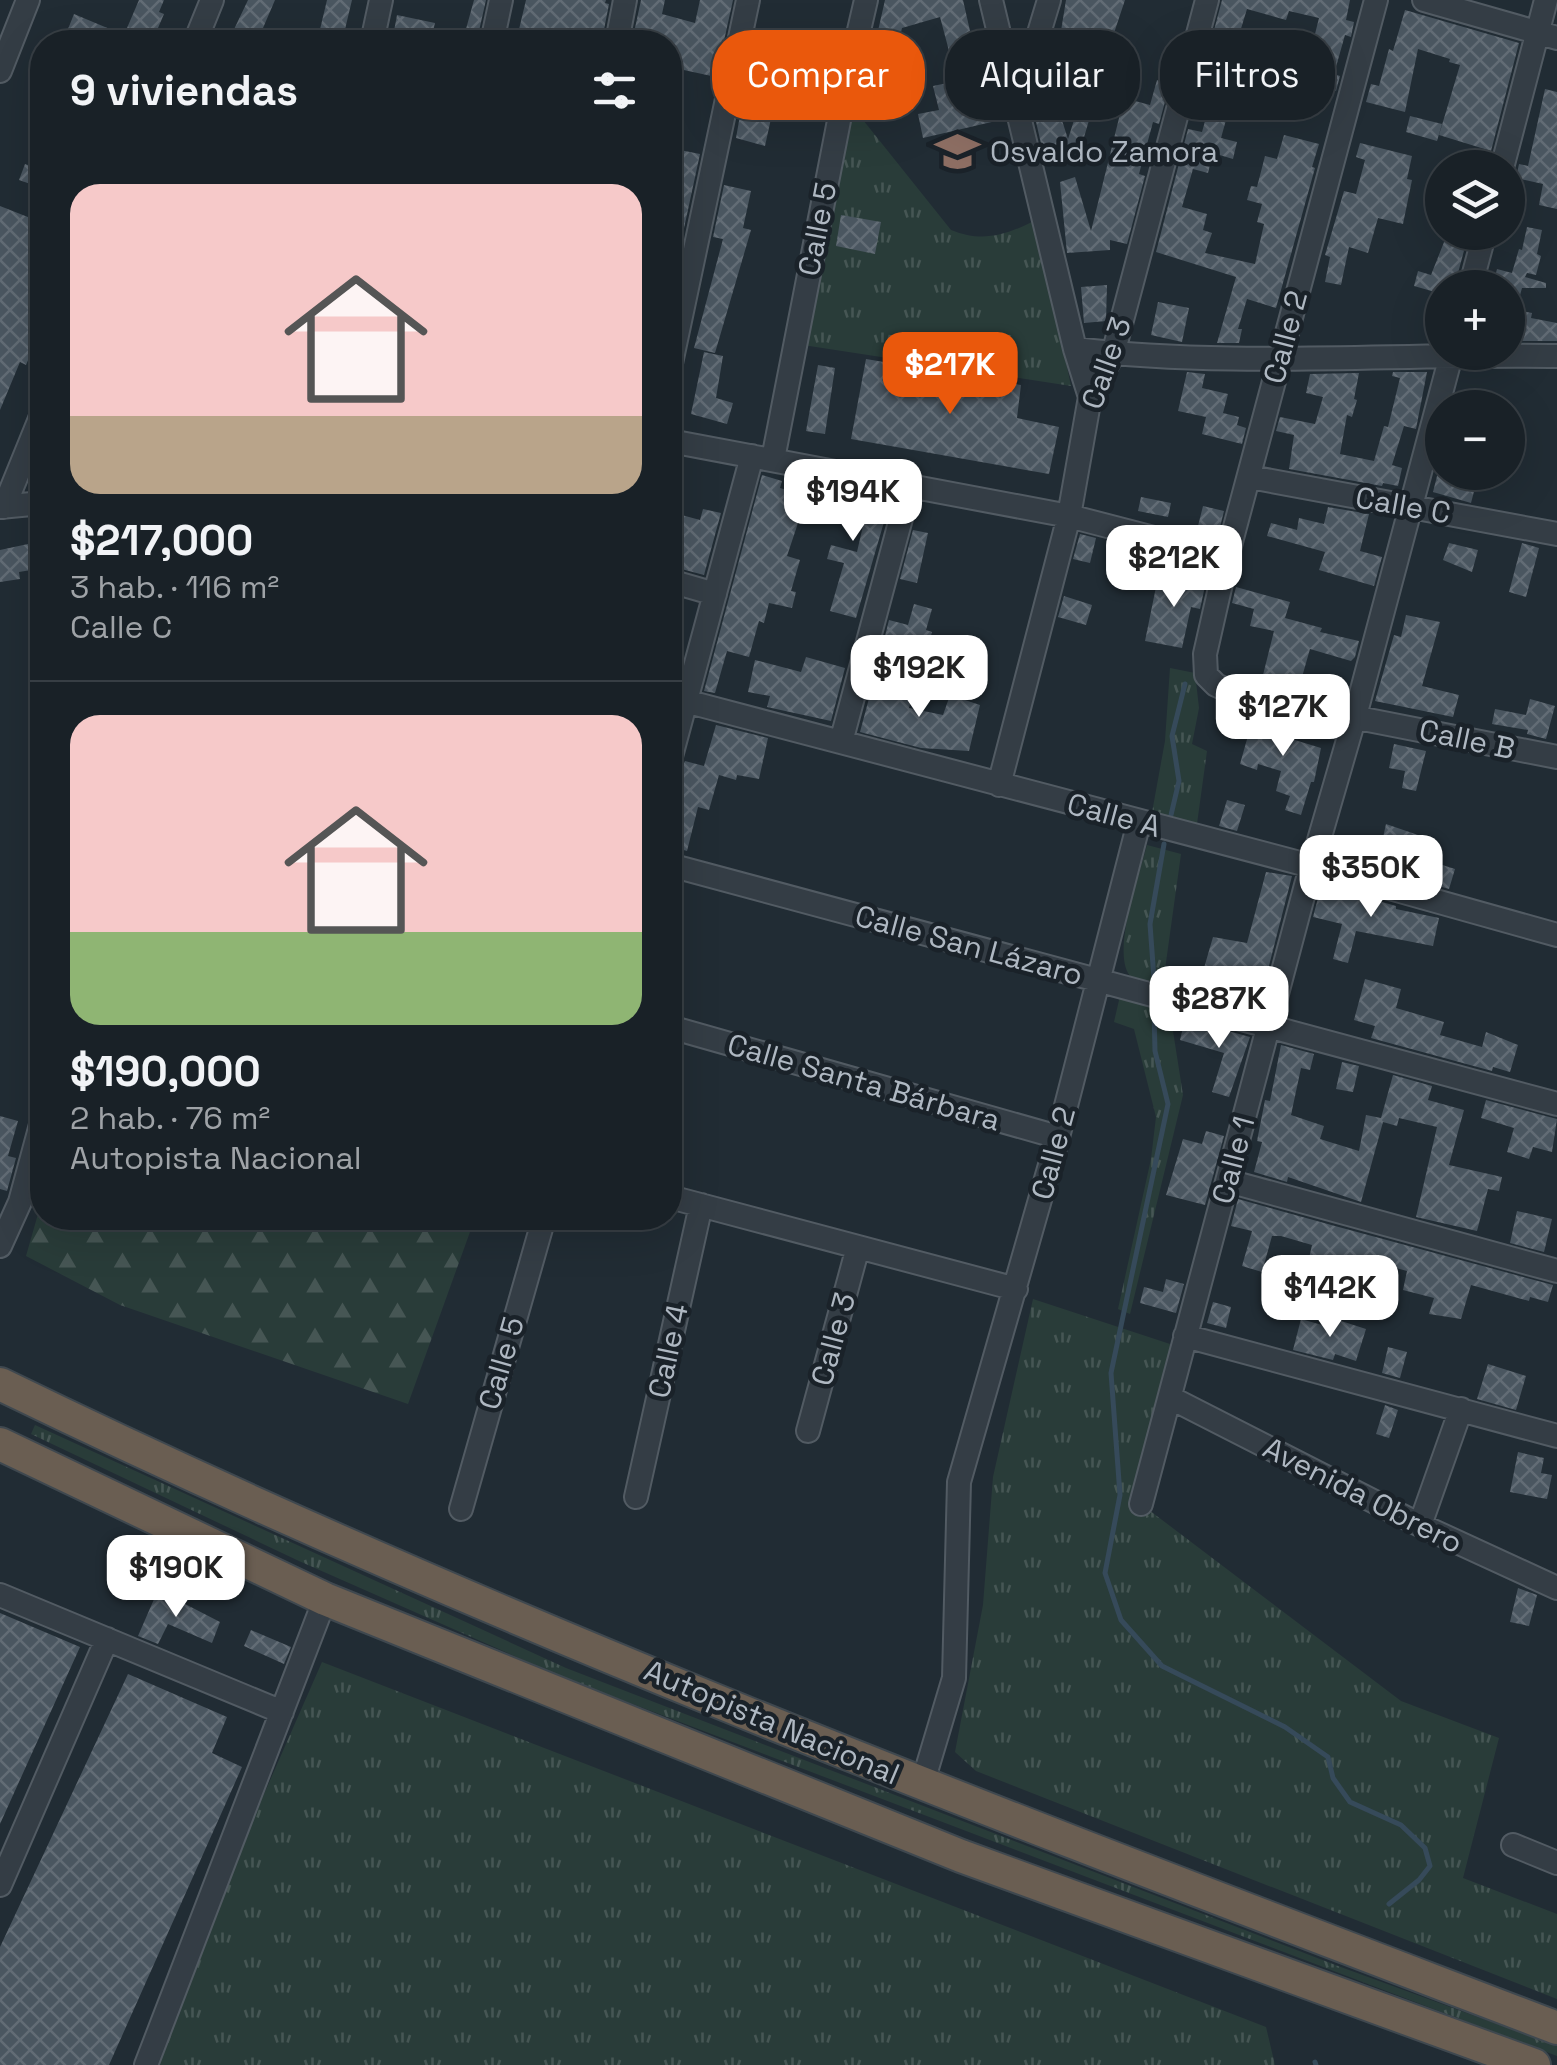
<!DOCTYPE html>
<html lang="es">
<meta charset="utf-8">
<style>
body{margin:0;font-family:"Space Grotesk",sans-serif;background:#22292f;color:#f1f3f6;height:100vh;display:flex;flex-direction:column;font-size:38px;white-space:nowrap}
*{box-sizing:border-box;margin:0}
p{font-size:32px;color:#9fa3a7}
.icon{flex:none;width:55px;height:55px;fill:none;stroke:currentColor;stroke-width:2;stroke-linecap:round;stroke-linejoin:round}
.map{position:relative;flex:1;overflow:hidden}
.drawer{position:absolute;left:30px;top:30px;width:652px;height:1200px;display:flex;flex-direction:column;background:#192127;border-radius:40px;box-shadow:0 10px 40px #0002,0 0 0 2px #373e44}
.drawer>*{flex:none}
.guide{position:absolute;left:712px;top:30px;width:692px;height:90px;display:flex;gap:20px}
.buttons{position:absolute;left:1425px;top:150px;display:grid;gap:20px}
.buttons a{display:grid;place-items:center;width:100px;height:100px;border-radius:50%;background:#192127;box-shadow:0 10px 40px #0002,0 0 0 2px #373e44;font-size:50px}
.price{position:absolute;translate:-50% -85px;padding:0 22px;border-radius:20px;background:#fff;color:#222;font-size:32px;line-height:65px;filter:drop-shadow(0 2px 5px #0008)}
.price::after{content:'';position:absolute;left:50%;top:60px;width:30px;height:22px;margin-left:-15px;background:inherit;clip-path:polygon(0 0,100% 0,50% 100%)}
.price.on{background:#ea580c;color:#fff}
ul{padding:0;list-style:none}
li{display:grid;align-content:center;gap:20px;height:530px;padding:0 40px}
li+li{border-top:2px solid #373e44}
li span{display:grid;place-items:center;height:310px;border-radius:30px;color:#555}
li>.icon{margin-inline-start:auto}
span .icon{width:180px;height:180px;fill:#fffc;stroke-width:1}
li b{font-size:42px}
h2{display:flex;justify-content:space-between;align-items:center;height:120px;padding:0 40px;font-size:42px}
.tag{padding:0 35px;border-radius:40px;background:#192127;box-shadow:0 10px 40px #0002,0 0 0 2px #373e44;font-size:35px;line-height:90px}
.tag.on{background:#ea580c;color:#fff}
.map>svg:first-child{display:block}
.grass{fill:url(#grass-tufts)}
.forest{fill:url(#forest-firs)}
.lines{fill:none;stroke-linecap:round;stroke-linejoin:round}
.stream{stroke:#364a5a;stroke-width:5}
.building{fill:url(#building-cross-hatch)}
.minor-casing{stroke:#525b63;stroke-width:26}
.highway-casing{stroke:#3f484f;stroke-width:36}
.minor{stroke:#343d45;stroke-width:22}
.highway{stroke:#6a5e52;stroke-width:32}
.labels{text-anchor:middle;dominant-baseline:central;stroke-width:9;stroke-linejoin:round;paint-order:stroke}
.poi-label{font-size:30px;fill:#afb8c2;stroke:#1a2229;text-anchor:start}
.street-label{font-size:30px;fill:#afb8c2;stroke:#1a2229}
</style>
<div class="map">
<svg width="1557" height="2065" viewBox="0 0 1557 2065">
<defs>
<pattern id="grass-tufts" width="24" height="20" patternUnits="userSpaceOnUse" patternTransform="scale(2.5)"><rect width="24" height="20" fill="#293c39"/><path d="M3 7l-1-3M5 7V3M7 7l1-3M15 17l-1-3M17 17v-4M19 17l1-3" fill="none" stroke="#465654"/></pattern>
<pattern id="forest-firs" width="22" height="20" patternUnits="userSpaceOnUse" patternTransform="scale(2.5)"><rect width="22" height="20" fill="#293c39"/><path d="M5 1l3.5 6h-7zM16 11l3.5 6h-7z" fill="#465654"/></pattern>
<pattern id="building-cross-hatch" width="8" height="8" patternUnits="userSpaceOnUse" patternTransform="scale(2.5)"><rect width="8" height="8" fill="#4a5660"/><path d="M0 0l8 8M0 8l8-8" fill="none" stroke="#626c75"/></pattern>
</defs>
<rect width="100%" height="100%" fill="#212c34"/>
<path class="grass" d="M847,100l104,130c32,13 55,5 85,-10l35,166 -268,-41z
M1170,668l25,5 4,35 -7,36 15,7 -11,80 -45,-13 14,-77z
M1147,845l34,9 -19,137c-10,-4 -23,-6 -30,-13 -23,-20 8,-105 15,-133z
M1120,996l50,16 13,83 -53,219 -12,-5 33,-150 5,-42 -22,-88 -20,-7z
M1033,1299l137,45 1,54 -30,106 260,197 98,37 -36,140 94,36v85l-581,-228 -21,-19 28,-147 10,-128z
M35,1425l531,243 772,298 219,80v10l-995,-379 -263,-116 -268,-127z
M322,1662l944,365 9,38h-1130z"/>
<path class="forest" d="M42,1200v18h433l-67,186 -288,-99 -94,-49z"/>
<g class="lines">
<path class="stream" d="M1171,815l8,-34 -7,-45 13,-52
M1154,979l-4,-55 14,-80
M1154,1010l1,41 13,53 -57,269 9,122 -15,78 16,47 41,46 123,61 43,30 5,21 17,24 51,23 24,23 5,18 -11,14 -30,24
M1315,2062l1,3"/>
</g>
<path class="building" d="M139,0h25l-5,12 5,2 -12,28h-78l-10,-3 10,-25 50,21z
M248,0h27l-18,42h-29z
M327,0h25l-10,42h-25z
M474,0h12l-7,31 -13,-2z
M526,0h80l-1,3 4,1 -7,36 -26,-7 -1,9h-59z
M641,0h24l-3,14 33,9 5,-23h33l-17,77 -46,-10v-25h-38z
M885,0h78l17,75 5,-1 11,47 -73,17 -5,-24 21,-4 -6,-24 24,-5 -17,-64 -38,11 -17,71 -21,-4 7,-33 -4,-1 4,-18 4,1z
M1066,0h59l-15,45 -49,-14z
M1222,0h128l-4,20 8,2 -3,15 -6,-2 -11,39 6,2 -4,15 -48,-13 4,-16 15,4 12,-48 -30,-7 -3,9 -39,-11 -11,36 23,6 -4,16 -13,-4 -6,19 -33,-10z
M1405,10l114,33 -28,108 -52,-16 21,-70 -11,-3 1,-3 -32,-10 -13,63 -39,-10 5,-18 8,2 10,-37 4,2z
M397,15l38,8 -4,16 -16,-4 -2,7h-21z
M822,34l20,3 -4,18 -19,-3z
M759,54l15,3 -7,41 20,5 -4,15 -11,-4 -7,32 -29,-8 8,-45 7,2z
M1157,80l13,3 -11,41 -6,-2 -14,52 6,2 -18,68 -17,-4v10l-43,3 -7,-71 15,-5 16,54 33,-133 26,7z
M1085,86l13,4 -16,54 -40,4 -8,-35 23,-8 11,34z
M1545,89l12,3v117l-18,-4 4,-21 -27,-6 3,-14 9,2z
M1207,114l19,6 -5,18 16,4 -4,17 -20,-6 -5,20 -15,-4 -11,38 25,7 -4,16 9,3 -7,20 50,11 9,-40 -7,-2 5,-18 -15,-4 4,-14 6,1 8,-31 12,3 7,-24 35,9 -7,23 3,1 -39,140 -29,-9 -9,30h4l-3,14h-22l19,-66 -80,-25 32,-123 14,3z
M1410,116l32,8 -5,17 -31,-9z
M1360,143l52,13 -5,23 5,1 -9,44 -25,-6 -10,35 -19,-6 -8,38 -16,-3 5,-25 -5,-2 19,-64 12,3 9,-34 -9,-3z
M670,148l30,6 -23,107 -7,-1z
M25,164l17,6 -3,17 -20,-7z
M724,185l27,6 -8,37 8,2 -36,123 -21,-5 29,-109 -10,-2z
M0,206l38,15 -4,9 8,4v93l-16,38 -6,-3 -20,48z
M841,215l40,7 -6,32 -39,-8z
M1527,227l15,3 -5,24 4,2 -5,19 -9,-2 -2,4 21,6v5h-24l-6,22 16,3 -1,5 26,5v18h-49v-53h-16l5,-19 15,4 7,-24 3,1z
M1448,232h21l-15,56h-12v6l-28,-8 4,-15 13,4z
M1107,285l-1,36 -22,2 -3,-36z
M1158,302l31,6 -7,34 -31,-7z
M704,352l19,4 -7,42 17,5 -6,21 -36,-10z
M866,359l155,26 -4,33 42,9 -10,47 -198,-35z
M818,365l17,3 -10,66 -19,-3z
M1187,372l18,2 -3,14 26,6 -5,19 16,4 -2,8 9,3 -4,16 -40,-10 4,-17 -28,-6z
M1393,372h34l-11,57 -12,-3 -12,39 10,3 -4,18 -15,-3 -1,3 -93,-17 5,-34 -18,-4 4,-14 35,7 8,-27 -17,-4 4,-19 49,-1 -5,26 3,1 -5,17 -5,-2 -7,39 34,7 10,-35 4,1 12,-49 -8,-2z
M1438,472l40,4 -7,27 -38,-11z
M762,475l20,6 -2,7 27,8 -20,60 13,4 -9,31 5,1 -4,16 -23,-5 -5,20 -5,-2 -10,36 -22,-6 -12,42 -11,-2z
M811,487l80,11 -35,120 -26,-7 14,-48 -17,-4 4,-14 26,7 8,-35 -40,-12 -2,6 -17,-5z
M1141,497l30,6 -3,14 -30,-6z
M1203,506l21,5 -5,20 -21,-5z
M1328,507l41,7 -9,37 22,6 -8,29 -55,-16 6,-18 -58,-16 4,-13 26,7 2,-12 25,6z
M703,509l18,4 -17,62 -34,-9v-40l4,1 4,-13 22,6z
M913,530l15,3 -11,50 -17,-4z
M1080,534l16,4 -6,25 -17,-4z
M42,541v44h-9l-2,-15 -12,2 1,7 -20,3v-32z
M1449,543l29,7 -6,22 -29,-12z
M1522,543l17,5 -13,49 -17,-5z
M1183,572l24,5 -7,32 -9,-2 -9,41 -37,-7 12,-59 23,5z
M1236,587l54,15 -5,16 37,10 -2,4 39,9 -4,16 -4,4 -41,-12 -12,42 -37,-8 13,-52 -24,-5 4,-17 -22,-6z
M1064,596l28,9 -6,20 -28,-8z
M914,604l18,5 -6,21 6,2 -4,14 -26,-8 -5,15 -15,-5 7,-28 19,5z
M1406,615l34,7 -18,64 37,9 -6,22 -78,-16 19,-66 7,2z
M670,645l14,4 -9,34 -5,-1z
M806,657l39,11 -14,53 -64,-14 3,-11 -22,-4 7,-32 46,12z
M897,677l19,5 -7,26 34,7 7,-20 30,10 -11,46 -48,-3 -61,-16 12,-45 21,6z
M1530,699l25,7 -9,33 -19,-5 1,-4 -36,-6 3,-15 31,6z
M1271,716l18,4 -4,17 36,11 -7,34h-3l-10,33 -16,-5 5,-14 -14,-5 5,-20 -23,-7 -1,6 -17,-6 13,-46 17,6z
M716,725l52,13 -9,41 -22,-4 -1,5 -17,-5 -10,35 -11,-3 -11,44 -17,-5v-34l10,-41 5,-10 19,5z
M1394,744l32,7 -10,40 -14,-3 3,-17 -16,-3z
M1227,800l18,5 -8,26 -18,-5z
M1386,824l32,11 -5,15 22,6 -2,6 22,7 -6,20 -116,-33 4,-16 43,11z
M1266,872l26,4 -31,121 -19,-5 3,-12 -41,-12 9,-31 34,6z
M1327,886l69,20v3l43,9 -6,28 -77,-15 -8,32 -15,-4 9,-35 -29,-7 6,-23z
M1365,979l36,10 -5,19 48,14 -4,13 42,12 4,-15 32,13 -8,27 -17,-5 -1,4 -121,-33 4,-12 -21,-6z
M1185,1019l65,18 -21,60 -17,-5 12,-39 -44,-13z
M1281,1045l33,9 -4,16 -9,-2 -10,47 33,11 -4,13 39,12 7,-36 15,3 12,-43 39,11 -4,14 36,10 -15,55 53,12 -3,14 -11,-2 -11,42 -61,-14 21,-90 -38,-9 -2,8 -14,-4 -22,80 -73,-25 -1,5 -33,-10 8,-30 -5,-1 8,-41 5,1z
M1342,1062l17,4 -6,26 -17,-3z
M1486,1100l71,19 -5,33 -19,-5 -4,12 -22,-7 7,-24 -33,-10z
M0,1116l18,5 -10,35 8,2 -9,33 -7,-2z
M1206,1131l18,5 -19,69 -39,-10 17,-56 19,5z
M1238,1199l97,27 218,59 -5,17 -18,-5 -1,4 -58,-16 -10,34 -32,-5 5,-16 -31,-8 4,-19 -22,-6 -6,19 -17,-5 4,-11 -40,-10 -5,21 -16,-3 7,-31 -31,-9h-9l-10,36 -20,-6 10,-35 -21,-5z
M1517,1211l35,8 -8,33 -34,-9z
M1166,1279l18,5 -8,29 -36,-10 4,-16 19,5z
M1213,1302l18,5 -5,21 -19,-5z
M1332,1318l34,11 -10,32 -21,-7 -2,6 -40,-10 8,-31 28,8z
M1388,1347l19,5 -7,26 -18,-5z
M1488,1364l38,12 -10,34 -39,-11z
M1385,1405l13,5 -9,28 -13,-4z
M1518,1452l26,6 -3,15 11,2 -5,24 -37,-7z
M1518,1588l19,7 -8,31 -19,-4z
M158,1590l62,32 -8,21 -44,-19 -10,20 -20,-8z
M0,1613l80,34 -80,177z
M251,1630l40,17 -7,17 -40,-18z
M128,1674l99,43 -15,36 30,14 -133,298h-109v-118z"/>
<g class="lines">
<defs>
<path id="minor" d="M991,0l84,349 15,48
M1376,0l-149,557 -22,97 1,21 10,10 20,9 321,63
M1424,0l133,38
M195,42l17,-42
M372,42l9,-42
M492,42l9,-42
M617,42l8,-42
M1005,60l31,-17 13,-43
M0,71l28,-71
M1502,168l44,-168
M1470,288l15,-56
M1075,349c159,19 322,4 482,7
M670,368l78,-368
M670,441l399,75 158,41
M773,459l71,-364 22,-95
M1250,477l307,57
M0,507l42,-4
M4,507l38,-93
M670,581l45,13
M670,697l641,169 246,69
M841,742l69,-257
M670,760l82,-304
M999,785l70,-269 21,-119 23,-43 94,-354
M670,865l887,239
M670,1027l388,110
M1228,1181l329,90
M670,1197l346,92
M0,1246l20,-44 22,-81
M1185,1336l372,100
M1171,1398l249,127 137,63
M808,1431l50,-184
M636,1497l65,-292
M1141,1504l165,-619 49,-169 97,-364
M461,1509l83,-291
M1420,1525l41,-116
M0,1595l282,117
M922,1785l32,-107 5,-196 99,-345 81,-315
M1513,1845l44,18
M0,1885l107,-246
M146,2065l179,-466"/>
<path id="highway" d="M0,1384c505,246 1032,443 1557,644
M0,1444l325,155 636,257 573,209"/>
</defs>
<use href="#minor" class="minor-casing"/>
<use href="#highway" class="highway-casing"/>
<use href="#minor" class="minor"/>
<use href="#highway" class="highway"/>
</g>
<defs>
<symbol id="school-bare" viewBox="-9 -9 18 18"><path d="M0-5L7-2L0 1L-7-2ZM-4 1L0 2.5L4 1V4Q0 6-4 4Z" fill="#8d6e63" stroke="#1a2229" stroke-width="2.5" paint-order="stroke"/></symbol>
</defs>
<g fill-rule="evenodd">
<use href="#school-bare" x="926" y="120" width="63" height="63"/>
</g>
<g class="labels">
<g class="poi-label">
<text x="990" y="151">Osvaldo Zamora</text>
</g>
<g class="street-label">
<text transform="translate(817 229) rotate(-79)">Calle 5</text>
<text transform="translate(1285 337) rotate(-75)">Calle 2</text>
<text transform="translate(1106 363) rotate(-71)">Calle 3</text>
<text transform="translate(1403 505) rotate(10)">Calle C</text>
<text transform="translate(1467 739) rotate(12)">Calle B</text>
<text transform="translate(1114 815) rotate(15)">Calle A</text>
<text transform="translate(969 945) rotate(15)">Calle San Lázaro</text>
<text transform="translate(864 1082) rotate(16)">Calle Santa Bárbara</text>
<text transform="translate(1053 1153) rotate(-75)">Calle 2</text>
<text transform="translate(1233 1160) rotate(-75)">Calle 1</text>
<text transform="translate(833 1339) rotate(-75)">Calle 3</text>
<text transform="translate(668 1351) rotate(-78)">Calle 4</text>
<text transform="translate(501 1363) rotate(-74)">Calle 5</text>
<text transform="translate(1363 1495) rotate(27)">Avenida Obrero</text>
<text transform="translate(772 1722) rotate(23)">Autopista Nacional</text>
</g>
</g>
</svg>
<div class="buttons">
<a><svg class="icon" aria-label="layers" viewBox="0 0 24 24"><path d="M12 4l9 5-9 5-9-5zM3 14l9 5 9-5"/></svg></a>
<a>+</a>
<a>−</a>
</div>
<b class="price on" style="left:950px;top:417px">$217K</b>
<b class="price" style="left:853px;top:544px">$194K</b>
<b class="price" style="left:1174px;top:610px">$212K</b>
<b class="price" style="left:919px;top:720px">$192K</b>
<b class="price" style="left:1283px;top:759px">$127K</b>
<b class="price" style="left:1371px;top:920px">$350K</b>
<b class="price" style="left:1219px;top:1051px">$287K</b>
<b class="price" style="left:1330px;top:1340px">$142K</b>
<b class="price" style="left:176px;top:1620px">$190K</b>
<div class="guide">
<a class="tag on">Comprar</a>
<a class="tag">Alquilar</a>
<a class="tag">Filtros</a>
</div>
<section class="drawer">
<h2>9 viviendas<svg class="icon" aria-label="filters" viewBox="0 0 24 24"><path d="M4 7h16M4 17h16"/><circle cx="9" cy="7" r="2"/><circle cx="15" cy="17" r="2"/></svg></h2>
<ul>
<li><span style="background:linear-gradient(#f6c9c9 75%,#b9a48a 0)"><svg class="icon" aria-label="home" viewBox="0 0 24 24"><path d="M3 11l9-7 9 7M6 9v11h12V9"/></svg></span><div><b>$217,000</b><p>3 hab. · 116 m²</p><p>Calle C</p></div></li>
<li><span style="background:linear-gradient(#f6c9c9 70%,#8fb573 0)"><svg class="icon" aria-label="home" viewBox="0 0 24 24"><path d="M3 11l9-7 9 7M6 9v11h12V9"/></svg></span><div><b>$190,000</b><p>2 hab. · 76 m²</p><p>Autopista Nacional</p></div></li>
</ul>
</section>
</div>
